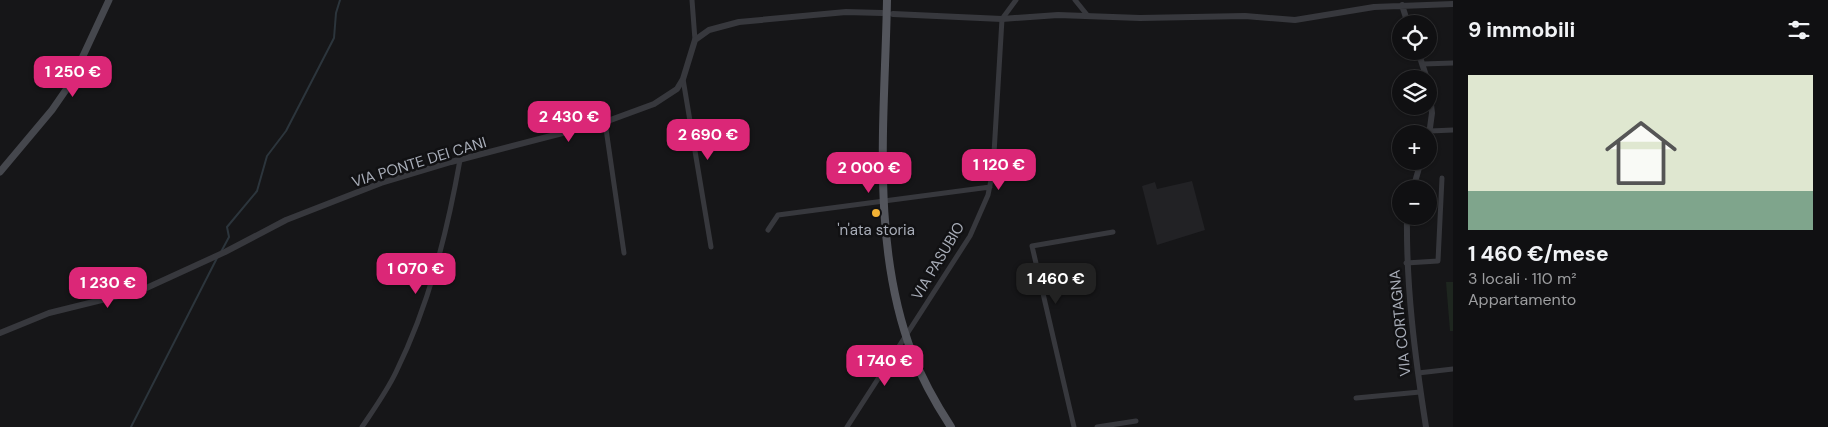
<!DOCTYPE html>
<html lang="it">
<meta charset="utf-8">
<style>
body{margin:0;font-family:"DM Sans",sans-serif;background:#1e1e20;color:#f1f3f6;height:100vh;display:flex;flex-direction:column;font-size:19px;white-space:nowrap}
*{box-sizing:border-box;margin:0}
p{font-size:16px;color:#9c9d9f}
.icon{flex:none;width:28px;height:28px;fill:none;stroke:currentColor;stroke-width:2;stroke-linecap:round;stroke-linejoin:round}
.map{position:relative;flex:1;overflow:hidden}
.drawer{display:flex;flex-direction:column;background:#101012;width:375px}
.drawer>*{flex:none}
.tools{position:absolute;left:1392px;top:15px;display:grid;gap:10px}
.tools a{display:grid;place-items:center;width:45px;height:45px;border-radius:50%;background:#101012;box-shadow:0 1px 4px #0004,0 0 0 1px #303032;font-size:25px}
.price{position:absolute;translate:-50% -42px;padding:0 11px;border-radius:10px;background:#db2777;color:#fff;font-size:16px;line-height:32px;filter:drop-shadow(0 1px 2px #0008)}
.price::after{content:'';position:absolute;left:50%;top:30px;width:15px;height:11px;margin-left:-8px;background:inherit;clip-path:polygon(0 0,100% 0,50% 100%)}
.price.on{background:#222;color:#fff}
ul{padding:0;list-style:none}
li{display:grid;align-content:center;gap:10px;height:265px;padding:0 15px}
li span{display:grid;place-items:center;height:155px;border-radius:0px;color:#555}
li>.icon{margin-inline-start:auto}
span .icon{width:90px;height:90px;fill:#fffc;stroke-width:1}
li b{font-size:21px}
h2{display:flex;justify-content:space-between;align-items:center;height:60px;padding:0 15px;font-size:21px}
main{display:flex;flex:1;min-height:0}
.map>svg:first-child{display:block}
.built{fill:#222225}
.green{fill:#1e261f}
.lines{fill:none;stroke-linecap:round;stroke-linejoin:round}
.stream{stroke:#2c353c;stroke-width:2}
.minor{stroke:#37383d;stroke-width:5}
.tertiary{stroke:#37383d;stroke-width:6}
.secondary{stroke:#45474d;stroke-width:7}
.primary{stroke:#53555c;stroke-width:8}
.poi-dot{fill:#f2b134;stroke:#111113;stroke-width:2}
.labels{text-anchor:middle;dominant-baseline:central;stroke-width:5;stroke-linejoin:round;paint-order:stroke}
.street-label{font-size:15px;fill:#a8adb8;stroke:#111113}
.poi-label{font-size:15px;fill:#a8adb8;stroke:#111113}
</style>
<main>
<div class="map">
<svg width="1453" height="427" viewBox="0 0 1453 427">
<rect width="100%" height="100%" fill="#161618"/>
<path class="built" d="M1192,181l13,49 -48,15 -15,-59 13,-4 2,7z"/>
<path class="green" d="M1446,282h7v49h-3z"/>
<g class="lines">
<path class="stream" d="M221,252l8,-15 -2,-10 30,-36 10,-35 19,-25 48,-93 2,-25 4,-13
M131,427l86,-169"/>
<path class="minor" d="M692,0l3,40
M1075,0l13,16
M1423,64l30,-1
M683,79l28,168
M605,122l19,131
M1430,131l23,-1
M768,230l10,-15 212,-28
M1406,263l32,-2 4,-83
M1418,373l35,-4
M1356,398l64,-6
M362,427c12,-18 25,-36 34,-55 33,-67 51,-139 64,-212
M847,427l123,-191 18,-41 5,-25 9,-151 14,-19
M1074,427l-42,-181 81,-14
M1097,427l39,-6"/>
<path class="tertiary" d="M1402,5l6,19
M893,14l109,5 56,-4 82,3 105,-2 50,4 79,-13 79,-3
M1418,51l9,28
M1429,87l3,26 -3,22
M1413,189l8,-28
M1407,216c-1,71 8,141 19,211
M0,333l49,-20 93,-23 83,-38 61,-32 95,-37 70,-21 154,-40 49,-18 23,-15 6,-10 12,-39 14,-10 30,-8 107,-10 36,1"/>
<path class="secondary" d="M0,172l52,-62 18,-26 39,-84"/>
<path class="primary" d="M887,0c-2,116 -17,243 25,353 10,26 24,51 39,74"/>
</g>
<circle class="poi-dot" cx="876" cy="213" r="5"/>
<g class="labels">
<g class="street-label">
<text transform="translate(419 162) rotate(-17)">VIA PONTE DEI CANI</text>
<text transform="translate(938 261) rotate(-59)">VIA PASUBIO</text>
<text transform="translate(1400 323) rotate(-96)">VIA CORTAGNA</text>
</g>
<g class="poi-label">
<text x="876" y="230">'n'ata storia</text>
</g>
</g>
</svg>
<div class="tools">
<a><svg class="icon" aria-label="locate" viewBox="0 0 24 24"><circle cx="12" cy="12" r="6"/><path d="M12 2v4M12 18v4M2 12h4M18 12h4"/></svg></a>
<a><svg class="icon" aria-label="layers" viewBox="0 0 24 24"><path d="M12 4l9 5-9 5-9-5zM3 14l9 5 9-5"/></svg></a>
<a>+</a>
<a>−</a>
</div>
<b class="price" style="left:73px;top:98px">1 250 €</b>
<b class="price" style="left:569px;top:143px">2 430 €</b>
<b class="price" style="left:708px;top:161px">2 690 €</b>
<b class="price" style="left:999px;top:191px">1 120 €</b>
<b class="price" style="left:869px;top:194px">2 000 €</b>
<b class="price" style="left:416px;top:295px">1 070 €</b>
<b class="price on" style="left:1056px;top:305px">1 460 €</b>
<b class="price" style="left:108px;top:309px">1 230 €</b>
<b class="price" style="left:885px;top:387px">1 740 €</b>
</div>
<section class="drawer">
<h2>9 immobili<svg class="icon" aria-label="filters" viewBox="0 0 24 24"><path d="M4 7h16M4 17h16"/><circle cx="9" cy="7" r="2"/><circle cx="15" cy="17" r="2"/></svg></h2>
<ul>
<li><span style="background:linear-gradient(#dfe7d0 75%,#7fa58c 0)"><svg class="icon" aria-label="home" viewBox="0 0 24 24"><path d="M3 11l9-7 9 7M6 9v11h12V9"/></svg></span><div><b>1 460 €/mese</b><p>3 locali · 110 m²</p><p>Appartamento</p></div></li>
</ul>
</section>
</main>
